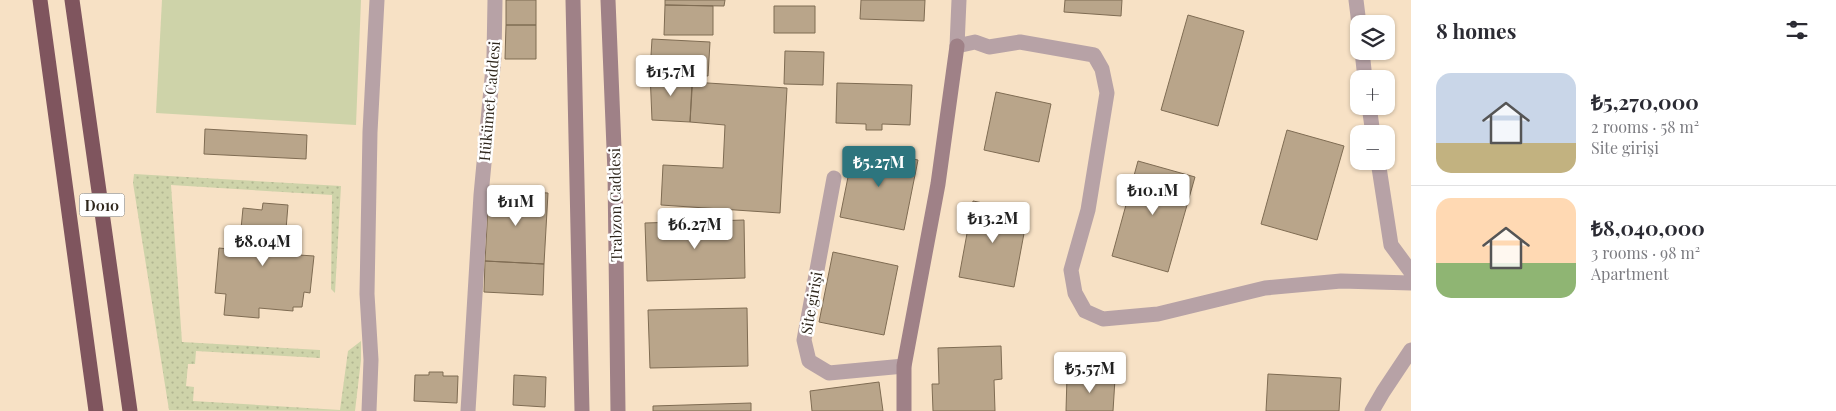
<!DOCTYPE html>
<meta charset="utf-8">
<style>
body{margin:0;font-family:"Playfair Display",serif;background:#f2f2f3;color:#2b2b33;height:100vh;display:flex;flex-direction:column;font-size:19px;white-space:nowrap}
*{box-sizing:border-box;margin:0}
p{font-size:16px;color:#7c7c81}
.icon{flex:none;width:28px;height:28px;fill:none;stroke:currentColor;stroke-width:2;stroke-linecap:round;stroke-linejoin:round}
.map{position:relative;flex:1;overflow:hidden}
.side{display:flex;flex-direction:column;background:#fff;width:425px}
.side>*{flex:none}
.buttons{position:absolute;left:1350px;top:15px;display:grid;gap:10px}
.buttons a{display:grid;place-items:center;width:45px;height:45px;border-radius:10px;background:#fff;box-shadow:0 1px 4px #0004;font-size:25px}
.price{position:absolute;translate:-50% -42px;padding:0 11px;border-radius:5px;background:#fff;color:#222;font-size:16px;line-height:32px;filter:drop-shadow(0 1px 2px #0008)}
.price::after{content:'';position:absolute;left:50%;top:30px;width:15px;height:11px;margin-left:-8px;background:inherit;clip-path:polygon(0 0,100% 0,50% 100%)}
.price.active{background:#2d757e;color:#fff}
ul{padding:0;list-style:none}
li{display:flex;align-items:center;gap:15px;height:125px;padding:0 25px}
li+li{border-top:1px solid #e1e1e2}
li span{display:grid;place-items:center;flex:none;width:140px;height:100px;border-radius:15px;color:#555}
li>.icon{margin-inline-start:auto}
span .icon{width:60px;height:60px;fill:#fffc;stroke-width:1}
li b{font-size:21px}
h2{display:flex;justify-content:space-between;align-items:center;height:60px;padding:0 25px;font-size:21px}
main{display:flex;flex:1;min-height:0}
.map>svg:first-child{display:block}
.grass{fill:url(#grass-dots)}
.garden{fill:#ced3a9}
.building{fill:#b9a58a;stroke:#7f6c53}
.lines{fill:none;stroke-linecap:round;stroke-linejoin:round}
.street{stroke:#b7a2a6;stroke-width:15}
.secondary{stroke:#9f8187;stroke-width:15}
.highway{stroke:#7f555e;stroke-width:15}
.labels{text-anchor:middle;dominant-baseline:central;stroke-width:5;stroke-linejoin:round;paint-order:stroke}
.shield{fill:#fff;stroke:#6d6860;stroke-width:1}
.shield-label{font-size:14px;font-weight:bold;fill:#2f271c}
.street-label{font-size:15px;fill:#2f271c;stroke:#fff}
</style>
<main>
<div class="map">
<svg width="1411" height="411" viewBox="0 0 1411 411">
<defs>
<pattern id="grass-dots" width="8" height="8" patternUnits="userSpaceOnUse" patternTransform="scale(1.25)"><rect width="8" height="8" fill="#ced3a9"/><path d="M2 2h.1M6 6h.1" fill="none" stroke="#b1b591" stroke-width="1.8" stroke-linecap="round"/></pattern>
</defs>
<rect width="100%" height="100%" fill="#f7e1c5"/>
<path class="grass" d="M134,174l207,12 -6,107 -4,-4 1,-94 -161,-10 11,157 138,8v8l-124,-7 -1,13h-7l-2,22 8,1 -1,14 147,9 8,-59 13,-10v19l-6,51 -186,-1 -36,-227z"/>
<path class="garden" d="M162,0h199l-5,125 -200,-12z"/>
<path class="building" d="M506,0h30v25h-30z
M665,0h60l-1,6 -59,-1z
M861,0h64l-1,21 -64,-2z
M1065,0h57l-1,16 -57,-4z
M665,5l48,1v29h-49z
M774,6h41v27h-41z
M1188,15l56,16 -26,95 -57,-16z
M506,25h30v34h-31z
M652,39l58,3 -2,34 -58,-4z
M785,51l39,1 -1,33 -39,-1z
M650,72l43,3 -3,47 -38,-2z
M692,82l95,6 -7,125 -119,-8 2,-40 60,3 2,-43 -35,-3z
M837,83l75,2 -2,40 -28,-1v6h-16v-6l-30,-1z
M996,92l55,12 -12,58 -55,-12z
M205,129l102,6 -1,24 -102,-5z
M1287,130l57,16 -27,94 -56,-16z
M854,147l64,13 -14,70 -64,-13z
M1138,161l57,16 -27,95 -56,-16z
M489,190l59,3 -4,71 -59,-3z
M973,201l55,11 -14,75 -55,-10z
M263,203l25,2 -4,49 30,2 -4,37 -6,-1 -2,15h-9v4l-34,-3v10l-35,-3 2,-21 -11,-1 4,-45 20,2 4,-42 19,2z
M744,220l1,58 -98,3 -2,-58z
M833,252l65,14 -14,69 -65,-13z
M485,261l59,3 -1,31 -59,-3z
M747,308l1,58 -98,2 -2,-58z
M1001,346l1,33 -8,1 1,31h-62l-1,-27h7l-1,-36z
M429,372h14v4h15l-1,27 -43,-2 1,-26h14z
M1268,374l73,4 -2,33h-73z
M514,375l32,2 -1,30 -32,-2z
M1067,376l48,3 -2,32h-47z
M879,382l4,29h-71l-2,-20z
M751,403v8h-98v-5z"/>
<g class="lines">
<path class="street" d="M959,0l-2,46 18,-4 14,5 31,-5 74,13 8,14 5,24 -19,117 -17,60 4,23 10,18 18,8 55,-5 107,-26 76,-7 70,2
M1356,0l3,24
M1362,51l3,28
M1369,106l4,28
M1378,161l13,84 20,27
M834,178l-30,162 5,21 20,12 75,-7
M369,411l2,-51 -4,-66 3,-162 7,-132
M468,411l13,-216 13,-138 1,-57
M1372,411l11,-19 28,-42"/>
<path class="secondary" d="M573,0l9,411
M608,0l7,173 3,238
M904,411v-45l34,-182 19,-138"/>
<path class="highway" d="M40,0l56,411
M72,0l58,411"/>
</g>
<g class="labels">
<rect class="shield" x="79.5" y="193.5" width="45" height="23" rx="4"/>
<g class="shield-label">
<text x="102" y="205">D010</text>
</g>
<g class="street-label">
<text transform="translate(489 101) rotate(-85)">Hükümet Caddesi</text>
<text transform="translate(615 205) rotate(-91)">Trabzon Caddesi</text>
<text transform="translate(811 303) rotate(-80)">Site girişi</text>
</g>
</g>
</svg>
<div class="buttons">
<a><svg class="icon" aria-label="layers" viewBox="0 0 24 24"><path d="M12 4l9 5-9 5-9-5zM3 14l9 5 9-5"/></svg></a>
<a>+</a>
<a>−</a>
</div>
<b class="price" style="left:671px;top:97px">₺15.7M</b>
<b class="price active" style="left:879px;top:188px">₺5.27M</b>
<b class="price" style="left:1153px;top:216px">₺10.1M</b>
<b class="price" style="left:516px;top:227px">₺11M</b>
<b class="price" style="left:993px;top:244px">₺13.2M</b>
<b class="price" style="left:695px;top:250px">₺6.27M</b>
<b class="price" style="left:263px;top:267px">₺8.04M</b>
<b class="price" style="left:1090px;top:394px">₺5.57M</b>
</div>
<section class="side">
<h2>8 homes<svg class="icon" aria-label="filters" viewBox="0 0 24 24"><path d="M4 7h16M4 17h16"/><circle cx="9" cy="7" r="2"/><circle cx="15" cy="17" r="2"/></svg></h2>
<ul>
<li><span style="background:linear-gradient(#c9d6e8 70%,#c2b280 0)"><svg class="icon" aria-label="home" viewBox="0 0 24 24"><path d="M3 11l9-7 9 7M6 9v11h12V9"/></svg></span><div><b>₺5,270,000</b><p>2 rooms · 58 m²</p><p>Site girişi</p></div></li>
<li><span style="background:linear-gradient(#ffd9b3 65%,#8fb573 0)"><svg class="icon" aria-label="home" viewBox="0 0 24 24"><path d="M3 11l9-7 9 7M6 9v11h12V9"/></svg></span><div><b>₺8,040,000</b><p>3 rooms · 98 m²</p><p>Apartment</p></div></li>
</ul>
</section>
</main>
